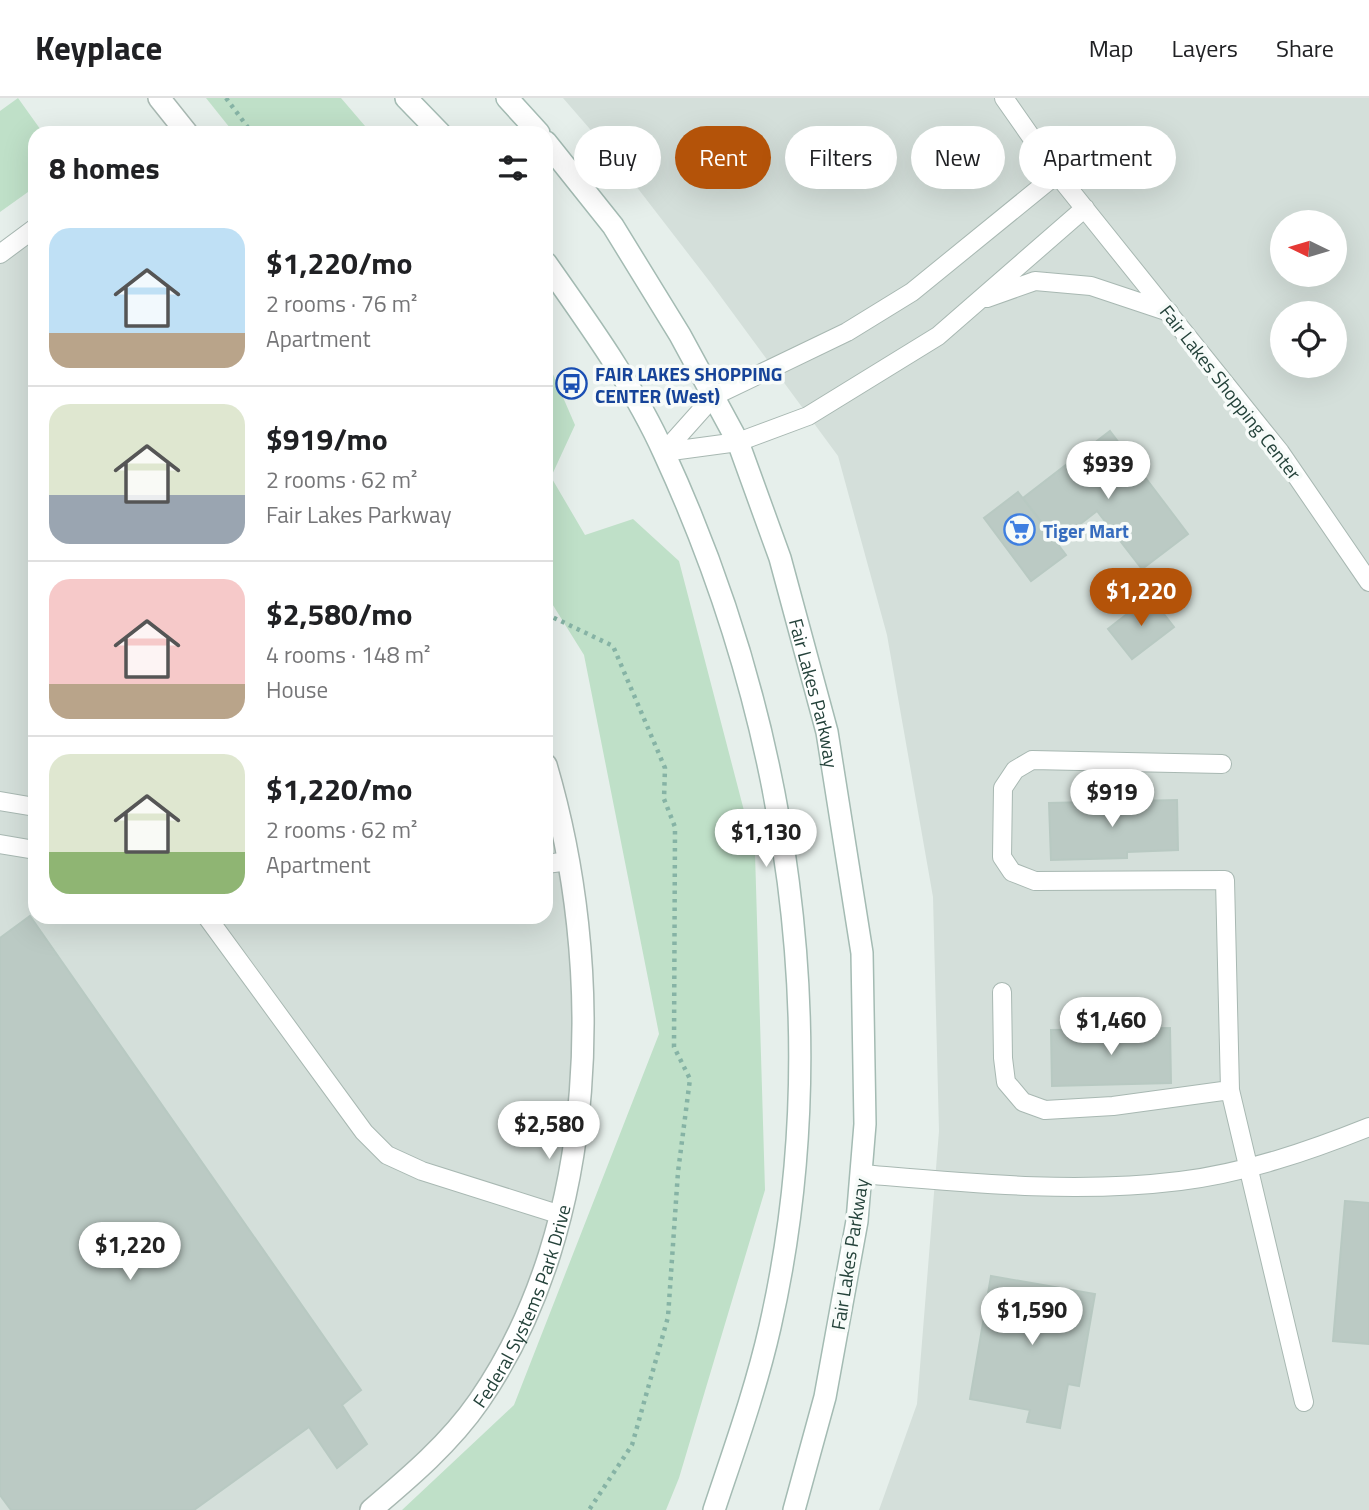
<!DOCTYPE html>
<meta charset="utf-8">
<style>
body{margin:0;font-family:"Titillium Web",sans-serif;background:#f6f6f6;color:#202124;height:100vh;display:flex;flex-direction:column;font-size:26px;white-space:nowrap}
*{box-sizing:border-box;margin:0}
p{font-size:23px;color:#757577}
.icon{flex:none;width:38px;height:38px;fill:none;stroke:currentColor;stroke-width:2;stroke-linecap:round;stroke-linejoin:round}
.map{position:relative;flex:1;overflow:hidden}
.sheet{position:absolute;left:28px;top:28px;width:525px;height:798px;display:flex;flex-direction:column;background:#fff;border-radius:21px;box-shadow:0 7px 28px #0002}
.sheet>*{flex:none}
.guide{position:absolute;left:574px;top:28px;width:665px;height:63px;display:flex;gap:14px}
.needle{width:46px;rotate:275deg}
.buttons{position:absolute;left:1270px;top:112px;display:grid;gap:14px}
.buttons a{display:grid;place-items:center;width:77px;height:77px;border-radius:50%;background:#fff;box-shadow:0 7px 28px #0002;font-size:35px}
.price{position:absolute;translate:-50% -60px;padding:0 16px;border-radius:24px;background:#fff;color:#222;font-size:23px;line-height:46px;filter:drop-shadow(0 2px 4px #0008)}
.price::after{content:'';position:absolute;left:50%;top:42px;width:21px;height:16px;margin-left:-10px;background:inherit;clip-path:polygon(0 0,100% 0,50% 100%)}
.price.on{background:#b45309;color:#fff}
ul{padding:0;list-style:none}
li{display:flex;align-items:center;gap:21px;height:175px;padding:0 21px}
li+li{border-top:2px solid #e0e0e0}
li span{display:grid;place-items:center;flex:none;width:196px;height:140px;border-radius:21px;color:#555}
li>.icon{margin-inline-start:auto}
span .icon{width:84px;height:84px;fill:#fffc;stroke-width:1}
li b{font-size:30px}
h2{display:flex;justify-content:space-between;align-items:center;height:84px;padding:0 21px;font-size:30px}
.pill{padding:0 24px;border-radius:32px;background:#fff;box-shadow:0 7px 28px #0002;font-size:24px;line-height:63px}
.pill.on{background:#b45309;color:#fff}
header{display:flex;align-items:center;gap:42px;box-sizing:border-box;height:98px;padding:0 35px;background:#fff;border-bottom:2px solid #e0e0e0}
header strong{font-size:33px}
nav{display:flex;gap:38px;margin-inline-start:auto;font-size:24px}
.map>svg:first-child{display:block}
.built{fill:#d4dfda;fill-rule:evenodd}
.green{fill:#bfe0c8}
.building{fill:#bbcac4;stroke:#b8c9c2;stroke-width:2}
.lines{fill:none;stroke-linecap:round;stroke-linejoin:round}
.lane-casing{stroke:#a8b8b2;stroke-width:20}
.street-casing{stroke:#a8b8b2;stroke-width:24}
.secondary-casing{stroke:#a4bbb3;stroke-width:24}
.path{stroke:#86b3a5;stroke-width:4.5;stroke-dasharray:3.5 5;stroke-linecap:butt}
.lane{stroke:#fff;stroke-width:18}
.street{stroke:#fff;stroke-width:21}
.secondary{stroke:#fff;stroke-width:21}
.labels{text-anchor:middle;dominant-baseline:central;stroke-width:7;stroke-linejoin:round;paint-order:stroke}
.transit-label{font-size:19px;font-weight:bold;fill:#164399;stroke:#f7fbf9;text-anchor:start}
.street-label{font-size:19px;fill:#24423a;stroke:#f7fbf9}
.shop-label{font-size:19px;font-weight:bold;fill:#366cbe;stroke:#f7fbf9;text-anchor:start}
</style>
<header>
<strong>Keyplace</strong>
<nav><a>Map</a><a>Layers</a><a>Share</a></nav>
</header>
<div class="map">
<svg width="1369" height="1412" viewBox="0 0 1369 1412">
<rect width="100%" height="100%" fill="#e6efeb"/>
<path class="built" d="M563,0h806v1412h-490l38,-106 22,-273 -6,-234 -46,-262 -49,-179 -128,-174 -101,-131zM1283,124h52v53h-52zM1283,215h52v53h-52z
M35,130v689h511v-151l36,254 -21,195 -83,187 -108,108h-370v-1256z"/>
<path class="green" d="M18,0l25,35h-8v54l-35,25v-101z
M206,0h135l30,35h-137z
M546,260l29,67 -24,52 34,58 48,-16 46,42 76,292 10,337 -86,288 -13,32h-264l112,-105 145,-371 -75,-379 -38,-61z"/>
<path class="building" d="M1110,333l78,103 -46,35 -45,-58 -40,31 -34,-44z
M1018,394l48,63 -35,26 -47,-63z
M1150,498l24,31 -42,32 -24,-30z
M1177,702l1,50 -51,2v6l-76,2 -2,-57z
M30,818l331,474 -19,15 25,39 -30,24 -28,-41 -115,83h-183l-11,-15v-557z
M1170,930l1,55 -119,3 -1,-56z
M1345,1103l24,2v141l-36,-3z
M991,1178l104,18 -16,92 -11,-2 -8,44 -33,-6 3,-12 -60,-11z"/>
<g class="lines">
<defs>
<path id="lane" d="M1004,0l53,76 223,278 89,130
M0,156l35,-26
M987,200l48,-17 56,5 78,26
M664,354l74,-10 70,-26 130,-80 147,-128
M664,354l50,-56 133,-64 65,-40 145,-118
M1222,666l-190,-4 -17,10 -12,18 -1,69 10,15 23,9 190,-1 5,210 74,312
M0,703l35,6
M0,746l35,6
M546,766l23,-3
M207,819l157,215 23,23 35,16 139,44
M1002,894l1,66 3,24 17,20 22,8 68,-4 117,-16
M862,1076c106,9 213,20 318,7 65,-8 129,-30 189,-54"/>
<g id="street">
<path d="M159,0l28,35"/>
<path id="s1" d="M371,1412c39,-33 79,-67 108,-109 122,-177 126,-436 67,-636"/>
</g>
<g id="secondary">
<path d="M406,0l34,35"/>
<path d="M507,0l32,35"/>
<path id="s2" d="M546,44l67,84 67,109 58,107 42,116 47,174 35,221 3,171 -8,97 -32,176 -31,113"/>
<path d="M546,165c42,60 88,123 118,190 124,269 172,583 106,874 -14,62 -36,123 -56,183"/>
</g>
</defs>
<use href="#lane" class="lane-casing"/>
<use href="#street" class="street-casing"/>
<use href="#secondary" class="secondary-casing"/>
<path class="path" d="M226,0l26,35
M546,516l67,32 52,122 -1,31 11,28 -1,220 16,32 -12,93 -10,145 -36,128 -43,65"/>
<use href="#lane" class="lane"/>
<use href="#street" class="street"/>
<use href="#secondary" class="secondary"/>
</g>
<defs>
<symbol id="bus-ring" viewBox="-11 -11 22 22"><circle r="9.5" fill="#f7fbf9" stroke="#1a4fb4" stroke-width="1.5"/><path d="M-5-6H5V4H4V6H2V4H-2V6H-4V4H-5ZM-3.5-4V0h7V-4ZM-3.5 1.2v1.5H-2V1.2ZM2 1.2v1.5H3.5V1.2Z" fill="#1a4fb4"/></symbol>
<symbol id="supermarket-ring" viewBox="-11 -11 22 22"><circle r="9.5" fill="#f7fbf9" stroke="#3f7fe0" stroke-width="1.5"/><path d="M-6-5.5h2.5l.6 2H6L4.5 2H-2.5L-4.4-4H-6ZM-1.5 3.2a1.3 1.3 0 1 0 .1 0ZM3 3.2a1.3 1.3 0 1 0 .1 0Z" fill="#3f7fe0"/></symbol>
</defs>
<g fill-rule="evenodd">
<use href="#bus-ring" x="554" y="268" width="35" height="35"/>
<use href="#supermarket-ring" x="1002" y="414" width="35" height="35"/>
</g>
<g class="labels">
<g class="transit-label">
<text x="595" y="275">FAIR LAKES SHOPPING<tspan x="595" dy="22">CENTER (West)</tspan></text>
</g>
<g class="street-label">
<text transform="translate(1231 294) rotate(52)">Fair Lakes Shopping Center</text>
<text stroke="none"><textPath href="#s2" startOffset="620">Fair Lakes Parkway</textPath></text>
<text transform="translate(849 1156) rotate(-81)">Fair Lakes Parkway</text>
<text stroke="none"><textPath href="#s1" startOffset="259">Federal Systems Park Drive</textPath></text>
</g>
<g class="shop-label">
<text x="1043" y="432">Tiger Mart</text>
</g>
</g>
</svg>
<div class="buttons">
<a><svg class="needle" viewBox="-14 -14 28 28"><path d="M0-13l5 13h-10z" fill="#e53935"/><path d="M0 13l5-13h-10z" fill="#757577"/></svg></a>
<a><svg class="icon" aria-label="locate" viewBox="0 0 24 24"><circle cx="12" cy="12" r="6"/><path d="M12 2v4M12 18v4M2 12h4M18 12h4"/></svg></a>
</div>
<b class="price" style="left:1108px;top:403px">$939</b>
<b class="price on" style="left:1141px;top:530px">$1,220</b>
<b class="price" style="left:1112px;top:731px">$919</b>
<b class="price" style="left:766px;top:771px">$1,130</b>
<b class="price" style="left:1111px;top:959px">$1,460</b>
<b class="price" style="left:549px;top:1063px">$2,580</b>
<b class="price" style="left:130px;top:1184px">$1,220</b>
<b class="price" style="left:1032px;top:1249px">$1,590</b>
<div class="guide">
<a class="pill">Buy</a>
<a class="pill on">Rent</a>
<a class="pill">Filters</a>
<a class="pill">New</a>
<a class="pill">Apartment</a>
</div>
<section class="sheet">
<h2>8 homes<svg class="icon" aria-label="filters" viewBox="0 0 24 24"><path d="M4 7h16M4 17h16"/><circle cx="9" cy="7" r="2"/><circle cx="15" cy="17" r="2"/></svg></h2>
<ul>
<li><span style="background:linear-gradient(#bfe0f5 75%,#b9a48a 0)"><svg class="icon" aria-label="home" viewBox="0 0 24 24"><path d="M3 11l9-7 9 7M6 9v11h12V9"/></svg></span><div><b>$1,220/mo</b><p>2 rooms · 76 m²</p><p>Apartment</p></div></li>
<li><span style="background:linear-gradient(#dfe7d0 65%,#9aa5b1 0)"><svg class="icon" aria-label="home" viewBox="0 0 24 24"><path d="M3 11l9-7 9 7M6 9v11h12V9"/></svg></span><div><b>$919/mo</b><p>2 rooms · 62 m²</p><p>Fair Lakes Parkway</p></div></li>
<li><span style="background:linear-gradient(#f6c9c9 75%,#b9a48a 0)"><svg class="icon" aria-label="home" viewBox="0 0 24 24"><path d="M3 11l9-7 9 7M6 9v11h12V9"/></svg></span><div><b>$2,580/mo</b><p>4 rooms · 148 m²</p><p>House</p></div></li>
<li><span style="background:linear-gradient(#dfe7d0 70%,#8fb573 0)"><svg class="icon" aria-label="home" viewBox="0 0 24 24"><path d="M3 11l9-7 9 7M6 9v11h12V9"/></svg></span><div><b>$1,220/mo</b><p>2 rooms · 62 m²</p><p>Apartment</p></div></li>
</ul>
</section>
</div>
